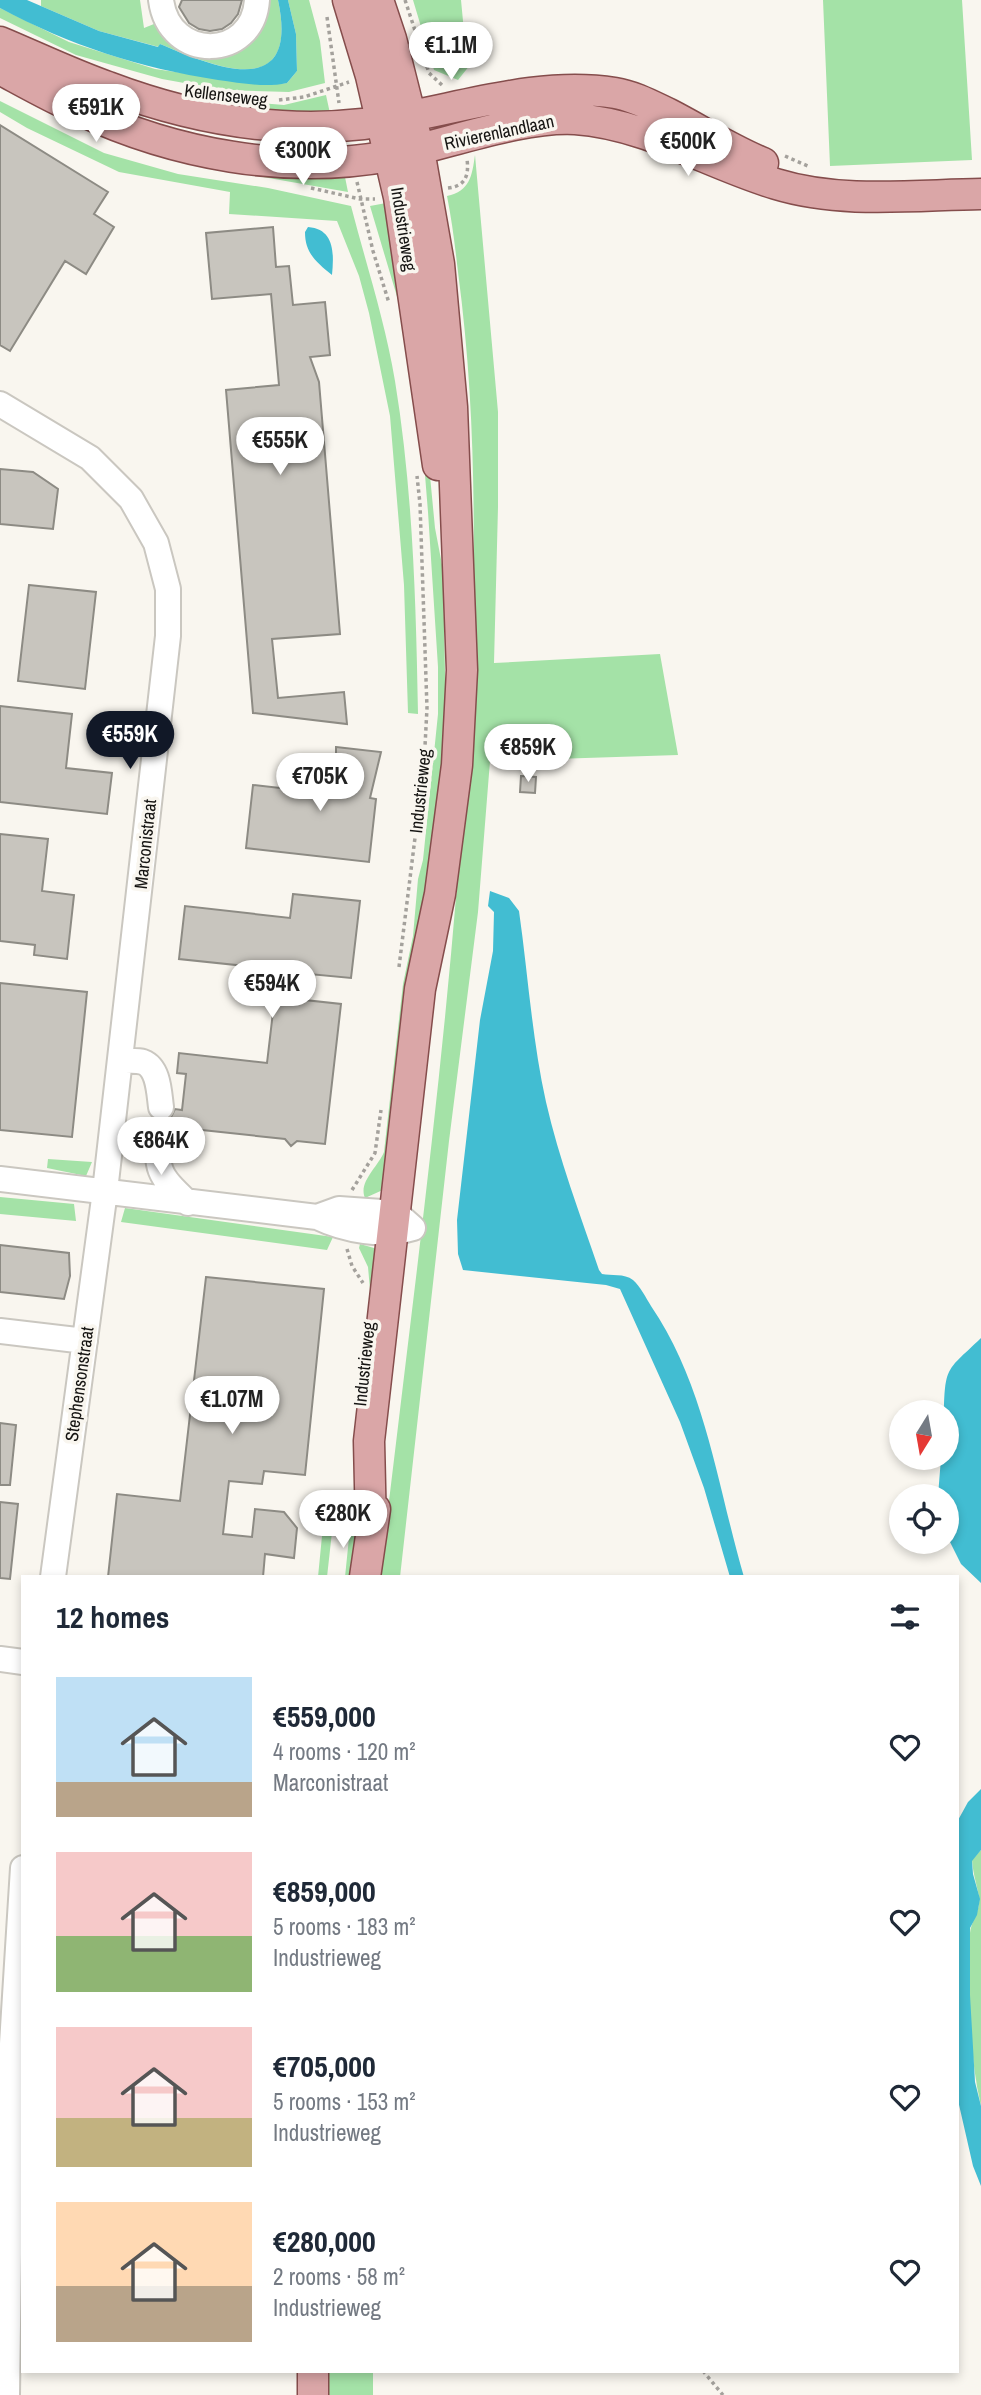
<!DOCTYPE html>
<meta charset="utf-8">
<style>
body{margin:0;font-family:"Archivo Narrow",sans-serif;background:#f6f6f7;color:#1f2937;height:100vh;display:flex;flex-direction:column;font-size:26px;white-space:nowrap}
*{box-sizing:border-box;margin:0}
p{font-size:23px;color:#747a83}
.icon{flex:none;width:38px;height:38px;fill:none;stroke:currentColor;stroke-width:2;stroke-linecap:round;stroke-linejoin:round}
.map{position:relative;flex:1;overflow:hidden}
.side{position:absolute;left:21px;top:1575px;width:938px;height:798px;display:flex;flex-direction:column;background:#fff;border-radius:0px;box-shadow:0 4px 10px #0003}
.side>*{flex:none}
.needle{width:46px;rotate:191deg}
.fabs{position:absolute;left:889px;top:1400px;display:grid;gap:14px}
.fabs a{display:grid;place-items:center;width:70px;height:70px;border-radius:50%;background:#fff;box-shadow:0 4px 10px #0003;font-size:35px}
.price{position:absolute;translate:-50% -60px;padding:0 16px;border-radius:24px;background:#fff;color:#222;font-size:23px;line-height:46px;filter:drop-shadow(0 2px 4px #0008)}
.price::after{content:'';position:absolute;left:50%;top:42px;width:21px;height:16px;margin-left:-10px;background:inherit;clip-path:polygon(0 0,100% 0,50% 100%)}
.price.on{background:#111827;color:#fff}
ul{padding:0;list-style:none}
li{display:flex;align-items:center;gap:21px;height:175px;padding:0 35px}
li span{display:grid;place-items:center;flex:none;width:196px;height:140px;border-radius:0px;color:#555}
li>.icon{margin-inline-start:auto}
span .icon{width:84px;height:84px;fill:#fffc;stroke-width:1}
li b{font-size:30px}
h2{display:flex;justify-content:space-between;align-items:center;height:84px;padding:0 35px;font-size:30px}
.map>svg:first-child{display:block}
.green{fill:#a4e2a7}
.water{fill:#42bdd2}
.building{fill:#c8c5be;stroke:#8d8b84;stroke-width:2}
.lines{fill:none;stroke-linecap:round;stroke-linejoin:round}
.minor-casing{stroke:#cac7c0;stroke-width:28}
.major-casing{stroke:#854d4c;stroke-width:33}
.path{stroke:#a4a19c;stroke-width:3.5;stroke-dasharray:3.5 3.5;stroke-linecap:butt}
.minor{stroke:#fff;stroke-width:24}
.major{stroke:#daa6a7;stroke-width:30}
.labels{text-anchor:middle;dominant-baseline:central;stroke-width:7;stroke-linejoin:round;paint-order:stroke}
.street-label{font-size:18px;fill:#151412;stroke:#f9f6ef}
</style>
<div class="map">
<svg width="981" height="2395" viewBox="0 0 981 2395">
<rect width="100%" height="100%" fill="#f9f6ef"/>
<path class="green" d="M41,0h99l4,28 15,-6 48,31 55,-53h16c22,103 -63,67 -118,44l-1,3 -60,-16 -58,-25z
M288,0h21l11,41 5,42 -36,9 -66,-2 -61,-11 -86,-24 -76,-37v-10l69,34 86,27 112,16 20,-2 10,-12 -1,-37z
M413,0h48l4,42 5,23 -12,15 -24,-10z
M823,0h139l10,160 -142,6z
M98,73l83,22 33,4 70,6 42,-10 5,23 -122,-5z
M0,101l104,52 74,21 90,14 83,18c15,58 34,115 44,175 18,110 21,222 23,333l-10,-1 -4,-128 -14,-169 -21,-103 -10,-37 -22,-55 -108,-7 1,-22 -111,-20 -92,-44 -27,-16z
M475,155l23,257v95l-4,156 166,-9 18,101 -188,6 -12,151 -29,229 -49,436h-20c33,-284 73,-568 88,-853 8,-151 10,-302 -10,-452 -3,-26 -6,-51 -11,-76 23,-5 25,-20 28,-41z
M264,173l81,4 3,15 -85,-15z
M397,201l27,212 11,115 8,42 3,154 -1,24 -60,441 -20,9c-7,-16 13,-31 19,-46l19,-168 10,-48 5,-57 5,-19 15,-146v-47l-10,-155 -8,-99 -19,-103 -31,-104z
M48,1159l44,3 -6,14 -39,-8z
M0,1197l74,7 2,17 -76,-7z
M125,1208l208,29 -6,13 -206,-28z
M360,1244l14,4 7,13 -26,276h2l-3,40h-9l27,-265 -4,-45 -9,-19z
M326,1495l10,1 -9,81h-9z
M981,1850v256c-13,-56 -12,-115 -11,-173 1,-12 11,-23 9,-36 -2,-12 -6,-23 -7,-37z
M329,2371h44v24h-44z"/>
<path class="water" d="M0,0h27l72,31 59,16 2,-3c54,23 140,59 118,-44h10l8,34 1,37 -10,12c-22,5 -46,0 -69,-3 -78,-12 -149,-35 -218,-72z
M308,227c27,2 26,27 24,48 -16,-13 -27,-22 -27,-43z
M490,891l19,7 10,13c9,63 13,128 27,191 13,57 34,112 53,168l3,4c9,2 22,-1 31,6 7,6 13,18 18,26 55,81 66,179 93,271h-14l-26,-89 -24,-66 -60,-133 -14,-4 -143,-15 -5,-16 -1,-34 23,-200 13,-69 1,-39 -6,-6z
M981,1338v245l-20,-19 -14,-28v-40h-9l3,-38h6v-46h-3c1,-47 4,-42 37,-74z
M981,1789v61l-9,11 1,13 7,25 -3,16 -7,13v67l5,87 6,24v80l-8,-20 -16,-70v-274l11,-20z"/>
<path class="building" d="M182,0h60l-4,14 -7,9 -9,6 -12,2 -11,-2 -10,-6 -10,-16z
M0,125l108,67 -14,22 20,13 -28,47 -21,-13 -55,90 -10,-6z
M273,227l3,40 13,-1 4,39 32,-3 5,53 -20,2 9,25 21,252 -68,5 6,59 66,-6 3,32 -94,-11 -27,-323 53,-5 -8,-91 -59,5 -6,-66z
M0,469l33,3 25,17 -5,40 -53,-5z
M29,585l67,7 -11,97 -67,-8z
M0,706l72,8 -6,54 46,5 -5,41 -107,-12z
M336,747l45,5 -11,46 6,1 -7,63 -123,-14 7,-63 62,7 11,-5 6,-22h4z
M521,776l15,1 -1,16 -15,-1z
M0,834l48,5 -6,52 32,4 -7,64 -33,-4 1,-10 -35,-4z
M293,894l67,7 -9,77 -52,-5 -3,26 45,5 -16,140 -28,-3 -6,5 -6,-7 -111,-12 -4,-8 5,-10 7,1 4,-36 -9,-1 2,-20 88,10 10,-85 -33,-4 1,-8 -66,-7 6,-53 105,12z
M0,983l87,9 -15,145 -72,-7z
M0,1245l69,8 1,23 -6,23 -64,-7z
M206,1277l118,12 -19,186 -41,-4 -2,13 -33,-3 -6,53 29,3 3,-28 29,3 13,16 -3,30 -29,-4 -2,23h-155l9,-83 63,7z
M0,1423l16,2 -6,60h-10z
M0,1502l18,2 -8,75 -10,-1z"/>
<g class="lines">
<defs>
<path id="minor" d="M161,0c8,62 92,61 96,0
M0,404l90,54 41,41 25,44 12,46v47l-63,555 -52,386
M120,1061c7,0 17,-1 23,1 16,6 16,31 18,45
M159,1128c-3,42 -2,46 29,75
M0,1179l317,38c29,14 66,20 96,11l-17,-15 -57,-4 -22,8
M0,1331l85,10
M0,1659l23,3
M7,2395l5,-351 11,-176"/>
<path id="major" d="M348,0l23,76 28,121 39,268
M0,42c36,15 71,32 108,45 82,31 167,47 255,37 84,-10 166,-44 252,-31 19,3 37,13 54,21 31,16 62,36 94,49
M0,69c26,14 52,29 80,41 94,44 206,65 309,46 57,-11 131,-40 186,-37 72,5 134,45 201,65 65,20 138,11 205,10
M371,1529l-2,-88 51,-452 20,-95 17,-129 5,-95 -10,-263 -13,-143 -20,-114 -28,-111 -13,-39
M365,1577l10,-68
M313,2371v24"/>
</defs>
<use href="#minor" class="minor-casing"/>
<use href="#major" class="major-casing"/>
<path class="path" d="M405,0l24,73 14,13
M327,17l12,86
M279,100l25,-3 45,-15
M785,156l25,11
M357,182l16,69 16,52
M311,188l49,11h15
M448,188c18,-2 21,-13 19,-29
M399,967l25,-202 3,-57 -7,-204 -3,-28
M352,1190l23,-37 6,-43
M347,1249l5,17 11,17
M344,1543l2,-16
M703,2371l20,24"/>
<use href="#minor" class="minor"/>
<use href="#major" class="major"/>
</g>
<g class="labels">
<g class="street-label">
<text transform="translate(226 95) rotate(7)">Kellenseweg</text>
<text transform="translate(499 132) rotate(-12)">Rivierenlandlaan</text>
<text transform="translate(404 229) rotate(81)">Industrieweg</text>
<text transform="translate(420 791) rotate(-84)">Industrieweg</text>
<text transform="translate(145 844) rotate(-84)">Marconistraat</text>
<text transform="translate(364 1364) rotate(-84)">Industrieweg</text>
<text transform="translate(79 1384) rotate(-82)">Stephensonstraat</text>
</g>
</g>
</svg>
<div class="fabs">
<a><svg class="needle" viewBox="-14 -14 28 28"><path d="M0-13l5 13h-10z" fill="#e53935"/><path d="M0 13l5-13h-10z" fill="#747a83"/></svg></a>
<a><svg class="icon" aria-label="locate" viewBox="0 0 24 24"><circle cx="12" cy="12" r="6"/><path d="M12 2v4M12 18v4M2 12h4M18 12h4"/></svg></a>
</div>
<b class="price" style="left:451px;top:82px">€1.1M</b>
<b class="price" style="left:96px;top:144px">€591K</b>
<b class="price" style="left:688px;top:178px">€500K</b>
<b class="price" style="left:303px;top:187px">€300K</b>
<b class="price" style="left:280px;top:477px">€555K</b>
<b class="price on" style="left:130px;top:771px">€559K</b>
<b class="price" style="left:528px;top:784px">€859K</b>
<b class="price" style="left:320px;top:813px">€705K</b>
<b class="price" style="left:272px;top:1020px">€594K</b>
<b class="price" style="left:161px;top:1177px">€864K</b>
<b class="price" style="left:232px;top:1436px">€1.07M</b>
<b class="price" style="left:343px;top:1550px">€280K</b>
<section class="side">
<h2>12 homes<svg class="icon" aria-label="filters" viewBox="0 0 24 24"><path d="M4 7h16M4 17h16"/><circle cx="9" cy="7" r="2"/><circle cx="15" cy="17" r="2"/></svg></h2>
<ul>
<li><span style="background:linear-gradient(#bfe0f5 75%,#b9a48a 0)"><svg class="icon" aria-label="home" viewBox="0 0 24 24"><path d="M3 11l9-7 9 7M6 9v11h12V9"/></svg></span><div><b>€559,000</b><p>4 rooms · 120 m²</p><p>Marconistraat</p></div><svg class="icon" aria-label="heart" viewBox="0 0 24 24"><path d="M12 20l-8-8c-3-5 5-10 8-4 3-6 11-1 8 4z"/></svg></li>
<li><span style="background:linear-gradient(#f6c9c9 60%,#8fb573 0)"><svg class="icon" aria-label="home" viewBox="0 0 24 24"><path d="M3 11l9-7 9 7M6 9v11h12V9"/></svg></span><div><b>€859,000</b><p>5 rooms · 183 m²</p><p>Industrieweg</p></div><svg class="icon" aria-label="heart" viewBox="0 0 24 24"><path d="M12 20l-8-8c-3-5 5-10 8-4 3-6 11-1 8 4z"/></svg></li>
<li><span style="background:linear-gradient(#f6c9c9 65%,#c2b280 0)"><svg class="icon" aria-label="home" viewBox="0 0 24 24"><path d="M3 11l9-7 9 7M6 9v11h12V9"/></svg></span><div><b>€705,000</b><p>5 rooms · 153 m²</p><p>Industrieweg</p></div><svg class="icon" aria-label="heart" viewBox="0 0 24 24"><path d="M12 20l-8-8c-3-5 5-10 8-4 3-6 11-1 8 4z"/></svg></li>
<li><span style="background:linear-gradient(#ffd9b3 60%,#b9a48a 0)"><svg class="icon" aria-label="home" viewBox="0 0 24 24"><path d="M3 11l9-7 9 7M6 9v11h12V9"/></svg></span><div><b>€280,000</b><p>2 rooms · 58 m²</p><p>Industrieweg</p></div><svg class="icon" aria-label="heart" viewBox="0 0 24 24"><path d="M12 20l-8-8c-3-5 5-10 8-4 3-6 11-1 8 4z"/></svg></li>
</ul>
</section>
</div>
